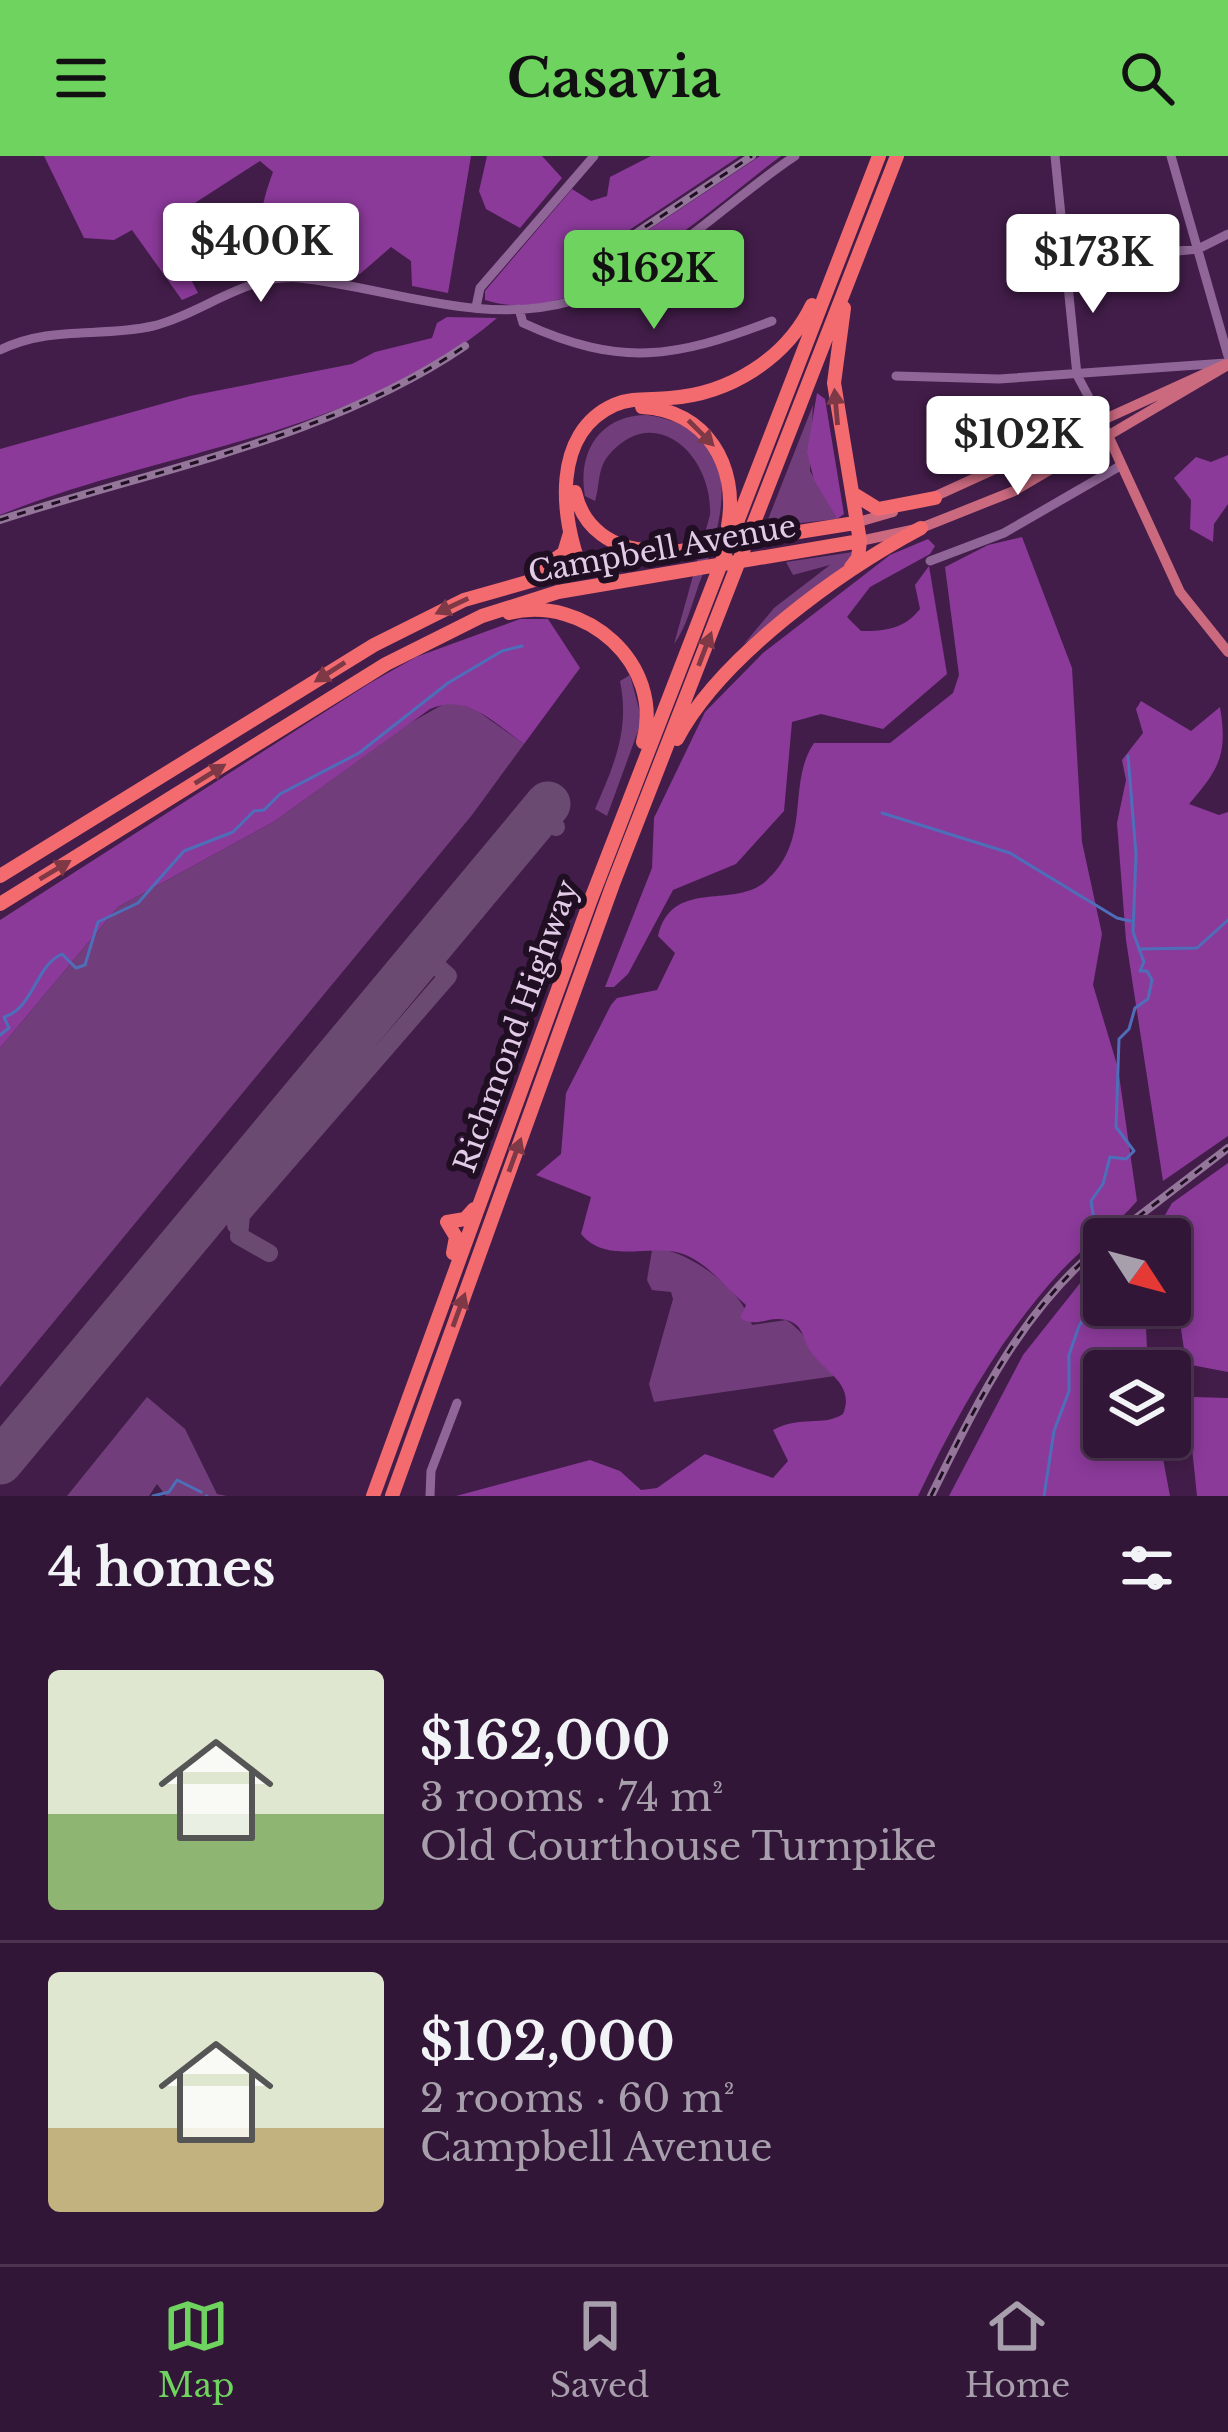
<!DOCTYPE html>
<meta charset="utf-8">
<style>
body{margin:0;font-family:"Libre Baskerville",serif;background:#3a1f3f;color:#f1f3f6;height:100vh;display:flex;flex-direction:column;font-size:45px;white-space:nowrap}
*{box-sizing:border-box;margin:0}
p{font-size:39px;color:#a89fad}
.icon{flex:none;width:66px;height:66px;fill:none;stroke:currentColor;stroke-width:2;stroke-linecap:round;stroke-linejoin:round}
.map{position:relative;height:1340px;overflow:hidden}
.details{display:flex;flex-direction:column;background:#321637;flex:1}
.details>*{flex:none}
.needle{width:78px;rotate:126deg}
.fabs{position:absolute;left:1083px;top:1062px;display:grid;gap:24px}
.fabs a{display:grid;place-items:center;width:108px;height:108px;border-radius:12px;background:#321637;box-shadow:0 6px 18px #0003,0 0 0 3px #4d3552;font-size:60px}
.price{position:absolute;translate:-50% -102px;padding:0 27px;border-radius:12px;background:#fff;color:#222;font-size:39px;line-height:78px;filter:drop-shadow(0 3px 6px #0008)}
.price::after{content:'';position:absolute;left:50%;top:72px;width:36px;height:27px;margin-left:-18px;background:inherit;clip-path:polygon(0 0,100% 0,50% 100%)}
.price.active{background:#6fd35f;color:#111}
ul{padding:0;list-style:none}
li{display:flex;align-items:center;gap:36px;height:300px;padding:0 48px}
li+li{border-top:3px solid #4d3552}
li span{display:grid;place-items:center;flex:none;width:336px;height:240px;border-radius:12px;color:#555}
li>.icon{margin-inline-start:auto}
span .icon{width:144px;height:144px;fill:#fffc;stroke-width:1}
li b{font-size:51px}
h2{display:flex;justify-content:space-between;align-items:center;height:144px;padding:0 48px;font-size:51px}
header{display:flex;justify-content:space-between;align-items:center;height:156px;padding:0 48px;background:#6fd35f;color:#111;font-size:54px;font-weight:700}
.tab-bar{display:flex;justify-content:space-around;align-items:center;height:168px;border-top:3px solid #4d3552;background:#321637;font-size:33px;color:#a89fad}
.tab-bar a{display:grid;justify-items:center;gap:6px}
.tab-bar .active{color:#6fd35f}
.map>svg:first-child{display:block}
.green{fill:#713d7b}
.forest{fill:#8b3a9a}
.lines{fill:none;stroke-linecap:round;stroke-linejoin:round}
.stream{stroke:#4e6eb9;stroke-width:3}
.taxiway{stroke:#6b4a72;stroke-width:18}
.runway{stroke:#6b4a72;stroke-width:45}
.minor{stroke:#906698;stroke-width:9}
.major{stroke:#cb697f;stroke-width:10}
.highway{stroke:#f36b6e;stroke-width:14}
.rail-casing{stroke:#94769a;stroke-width:8}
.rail{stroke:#200f23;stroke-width:3;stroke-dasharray:9;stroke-linecap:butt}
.oneway{fill:#7f3845}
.labels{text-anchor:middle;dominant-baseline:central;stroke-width:12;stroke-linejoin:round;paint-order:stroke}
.street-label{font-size:30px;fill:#e2cbe6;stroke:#200f23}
</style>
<header><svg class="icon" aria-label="menu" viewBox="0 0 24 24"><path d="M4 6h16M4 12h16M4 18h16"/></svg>Casavia<svg class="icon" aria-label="search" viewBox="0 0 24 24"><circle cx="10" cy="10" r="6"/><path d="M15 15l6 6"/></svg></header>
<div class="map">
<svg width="1228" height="1340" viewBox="0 0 1228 1340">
<rect width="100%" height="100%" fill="#421d49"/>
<path class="green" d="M813,249l-3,66 27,48 -72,8z
M647,259c101,15 79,101 52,169 -7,20 -13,44 -25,60l36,-129c3,-60 -56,-115 -102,-59 -11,14 -8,30 -13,45l-10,-5c-8,-44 15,-81 62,-81z
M853,396l-3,10 -106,82 30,-36 56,-43 -37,10 -7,-13z
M630,519l12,45 -35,96 -12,-7c19,-44 35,-79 25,-128z
M449,545l27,9 48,34 -52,71 -472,572v-339l118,-141 157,-86 135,-98z
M663,1093c35,9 79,41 89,76l34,-5c17,10 36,39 49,56l-181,26 -5,-18 24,-85 -2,-7 -19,-2 -5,-10 5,-30z
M147,1241l38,32 32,65 10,2h-61l-9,-12 -8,12h-82z"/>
<path class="forest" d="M44,0h427l-23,137 -36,-7 -1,-25 -20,-14 -31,27 -82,-11c-26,-30 -17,-57 -5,-91l-13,-11 -76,49 -16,25 30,58 -16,7 -50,-70 -18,10 -30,-2z
M487,0h55l20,22 -42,50 -34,-19 -7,-18z
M651,0h89l-151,101 -1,13 172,-114h21c-73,54 -199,176 -296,144v-9l87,-102 19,12 16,-5 3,-19z
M447,161l50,1c-138,118 -334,131 -497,197v-66l190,-53 162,-32 23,-12 57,-14 5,-15z
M817,237l8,6 19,115 -7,5 -23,-39 -7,-28z
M1228,299v49l-14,20 -1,18 -23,-13 1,-29 -17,-22 22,-21 15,5z
M1022,381l50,131 10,174 20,92 -9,51 25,83 19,133c-22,26 -52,44 -75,69 -62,67 -105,145 -144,226h-462l134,-36 30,11 21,19 16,-2 48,-34 68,24 15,-17 -15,-31c28,-15 50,-3 70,-16 13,-31 -21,-43 -34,-65 -6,-11 -6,-25 -23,-29 -18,-5 -29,9 -46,-2l6,-13c-18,-15 -36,-39 -58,-49 -34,-16 -79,11 -107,-22l10,-37 -55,-22 25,-21 5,-61 45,-88 6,-7 40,-8 18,-37 -17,-17c14,-59 75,-26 108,-55 47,-42 20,-96 48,-138h76l63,-50 6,-18 -14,-108 43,-22z
M928,383l7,7 -5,8 -60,33 -23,30 14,14c25,0 43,-2 59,-22l-5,-24 14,-19 18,108 -64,55 -62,-15 -29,8 -8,89 -48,53 -63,26 -45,84 -14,13h-9l47,-119 2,-50 51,-106 58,-59 127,-98z
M520,463h28l32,49 -56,76c-28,-20 -58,-52 -94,-35l-155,112 -157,86 -118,141v-128l370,-237 46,-26z
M1141,545l50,30 29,-24c8,48 -1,62 -31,97l30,11 9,-3v324l-65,45 -37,-241 -9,-117 9,-43 -4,-20 21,-27 -7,-24z
M1228,1007v209l-42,-8 -21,-149 7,-12z
M1104,1097v52h41l3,66h-44v66h55l11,59h-221l74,-141z
M1193,1241l35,1v98h-31l-9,-86z"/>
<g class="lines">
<path class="stream" d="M882,657l128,40 107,65 13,3
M1139,793l58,-1 31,-28
M0,879l9,-7 -5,-11c30,-9 31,-51 58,-63l14,14 9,-3 13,-43 40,-19 46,-52 49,-19 21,-21 10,-1 16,-16 79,-41 89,-70 54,-32 20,-5
M1096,1077l-5,-32 12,-17 7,-27 16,2 8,-8 -18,-24 3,-88 10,-10 6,-21 13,-9 4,-19 -5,-9h-7l4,-9 -11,-30 3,-78 -8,-98
M1103,1106l1,6
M153,1340l16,-4 8,-12 24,12
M206,1340h1
M1044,1340l10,-65 15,-40v-36l10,-29 25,-39"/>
<path class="taxiway" d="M540,657l16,14
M216,1047l13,-7 6,6 1,23
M269,1097l-30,-17 2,-21 207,-239 -25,-22"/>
<path class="runway" d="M0,1306l548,-658"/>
<path class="minor" d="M1055,0l22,219 25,47
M1171,0l57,200
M1067,106l131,-13 30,-15
M476,151l4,-19 114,-132
M519,153l4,14c98,45 152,35 249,-2
M0,194c51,-25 100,-12 153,-24 49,-12 94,-53 147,-48 90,10 181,49 272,23 83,-23 152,-98 223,-145
M896,220l103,3 227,-16
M930,405l74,-28 116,-67
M430,1340l1,-25 26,-68"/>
<path class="major" d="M1106,275l74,161 48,60
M927,344l299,-136
M855,367l38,-11
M860,385l61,-13 93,-37 214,-126"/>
<path class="highway" d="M844,152l-10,75 26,158 -2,17 -7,9
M642,251c64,3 97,59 86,119
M575,336c8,37 38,57 75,58
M852,337l26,16 57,-11
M541,413l23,-16 6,-20
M582,415c-22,-54 -30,-138 32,-166 18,-8 37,-5 56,-7 59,-4 116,-39 142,-93
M509,457c76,-19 156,51 134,129
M677,583c43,-82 163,-168 244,-211
M0,720l374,-231 90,-45 116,-33 275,-44
M0,748l386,-240 96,-48 76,-24 302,-51
M453,1097l3,-16 -9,-15 18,-3 9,-10
M373,1340l218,-597 288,-743
M392,1340l221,-612 284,-728"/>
<defs>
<path id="rail" d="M600,101l152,-101
M0,364c156,-51 328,-81 465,-174
M1109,1083l119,-91
M931,1340c46,-93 90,-186 173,-253"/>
</defs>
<use href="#rail" class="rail-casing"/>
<use href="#rail" class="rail"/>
</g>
<defs><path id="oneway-solid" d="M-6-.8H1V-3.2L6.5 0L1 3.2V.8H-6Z" transform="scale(3)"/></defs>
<g class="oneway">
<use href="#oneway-solid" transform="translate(836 251) rotate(-95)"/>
<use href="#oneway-solid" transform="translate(701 277) rotate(45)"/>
<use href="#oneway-solid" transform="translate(452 450) rotate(155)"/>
<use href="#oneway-solid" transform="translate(705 493) rotate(-69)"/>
<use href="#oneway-solid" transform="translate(330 516) rotate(147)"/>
<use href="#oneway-solid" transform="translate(210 618) rotate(-32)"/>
<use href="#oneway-solid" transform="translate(55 714) rotate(-31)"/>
<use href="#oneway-solid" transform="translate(515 999) rotate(-70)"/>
<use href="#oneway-solid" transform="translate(459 1154) rotate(-70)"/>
</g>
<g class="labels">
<g class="street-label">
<text transform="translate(662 393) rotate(-10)">Campbell Avenue</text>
<text transform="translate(516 870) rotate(-70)">Richmond Highway</text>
</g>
</g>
</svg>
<div class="fabs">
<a><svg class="needle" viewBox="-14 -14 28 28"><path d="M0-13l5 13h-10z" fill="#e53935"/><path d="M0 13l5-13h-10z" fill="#a89fad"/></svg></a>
<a><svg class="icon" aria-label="layers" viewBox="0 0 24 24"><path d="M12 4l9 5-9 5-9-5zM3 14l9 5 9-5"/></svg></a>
</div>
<b class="price" style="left:261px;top:149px">$400K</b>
<b class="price" style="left:1093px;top:160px">$173K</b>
<b class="price active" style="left:654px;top:176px">$162K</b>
<b class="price" style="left:1018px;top:342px">$102K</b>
</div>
<section class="details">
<h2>4 homes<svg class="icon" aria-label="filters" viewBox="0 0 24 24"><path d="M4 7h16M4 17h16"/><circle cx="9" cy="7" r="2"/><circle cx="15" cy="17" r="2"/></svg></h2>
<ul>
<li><span style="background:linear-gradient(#dfe7d0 60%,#8fb573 0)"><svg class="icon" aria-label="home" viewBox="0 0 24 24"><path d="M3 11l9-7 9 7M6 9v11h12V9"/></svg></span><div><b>$162,000</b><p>3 rooms · 74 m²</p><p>Old Courthouse Turnpike</p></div></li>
<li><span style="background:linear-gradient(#dfe7d0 65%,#c2b280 0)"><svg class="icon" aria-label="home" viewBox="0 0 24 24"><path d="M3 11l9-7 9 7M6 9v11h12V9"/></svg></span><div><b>$102,000</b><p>2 rooms · 60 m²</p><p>Campbell Avenue</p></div></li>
</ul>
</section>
<nav class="tab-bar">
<a class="active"><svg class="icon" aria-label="map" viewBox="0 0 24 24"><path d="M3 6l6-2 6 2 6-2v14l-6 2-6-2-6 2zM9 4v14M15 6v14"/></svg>Map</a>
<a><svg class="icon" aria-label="saved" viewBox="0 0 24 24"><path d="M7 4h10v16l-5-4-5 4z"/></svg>Saved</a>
<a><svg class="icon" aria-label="home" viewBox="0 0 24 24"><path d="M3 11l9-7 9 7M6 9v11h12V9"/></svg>Home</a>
</nav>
